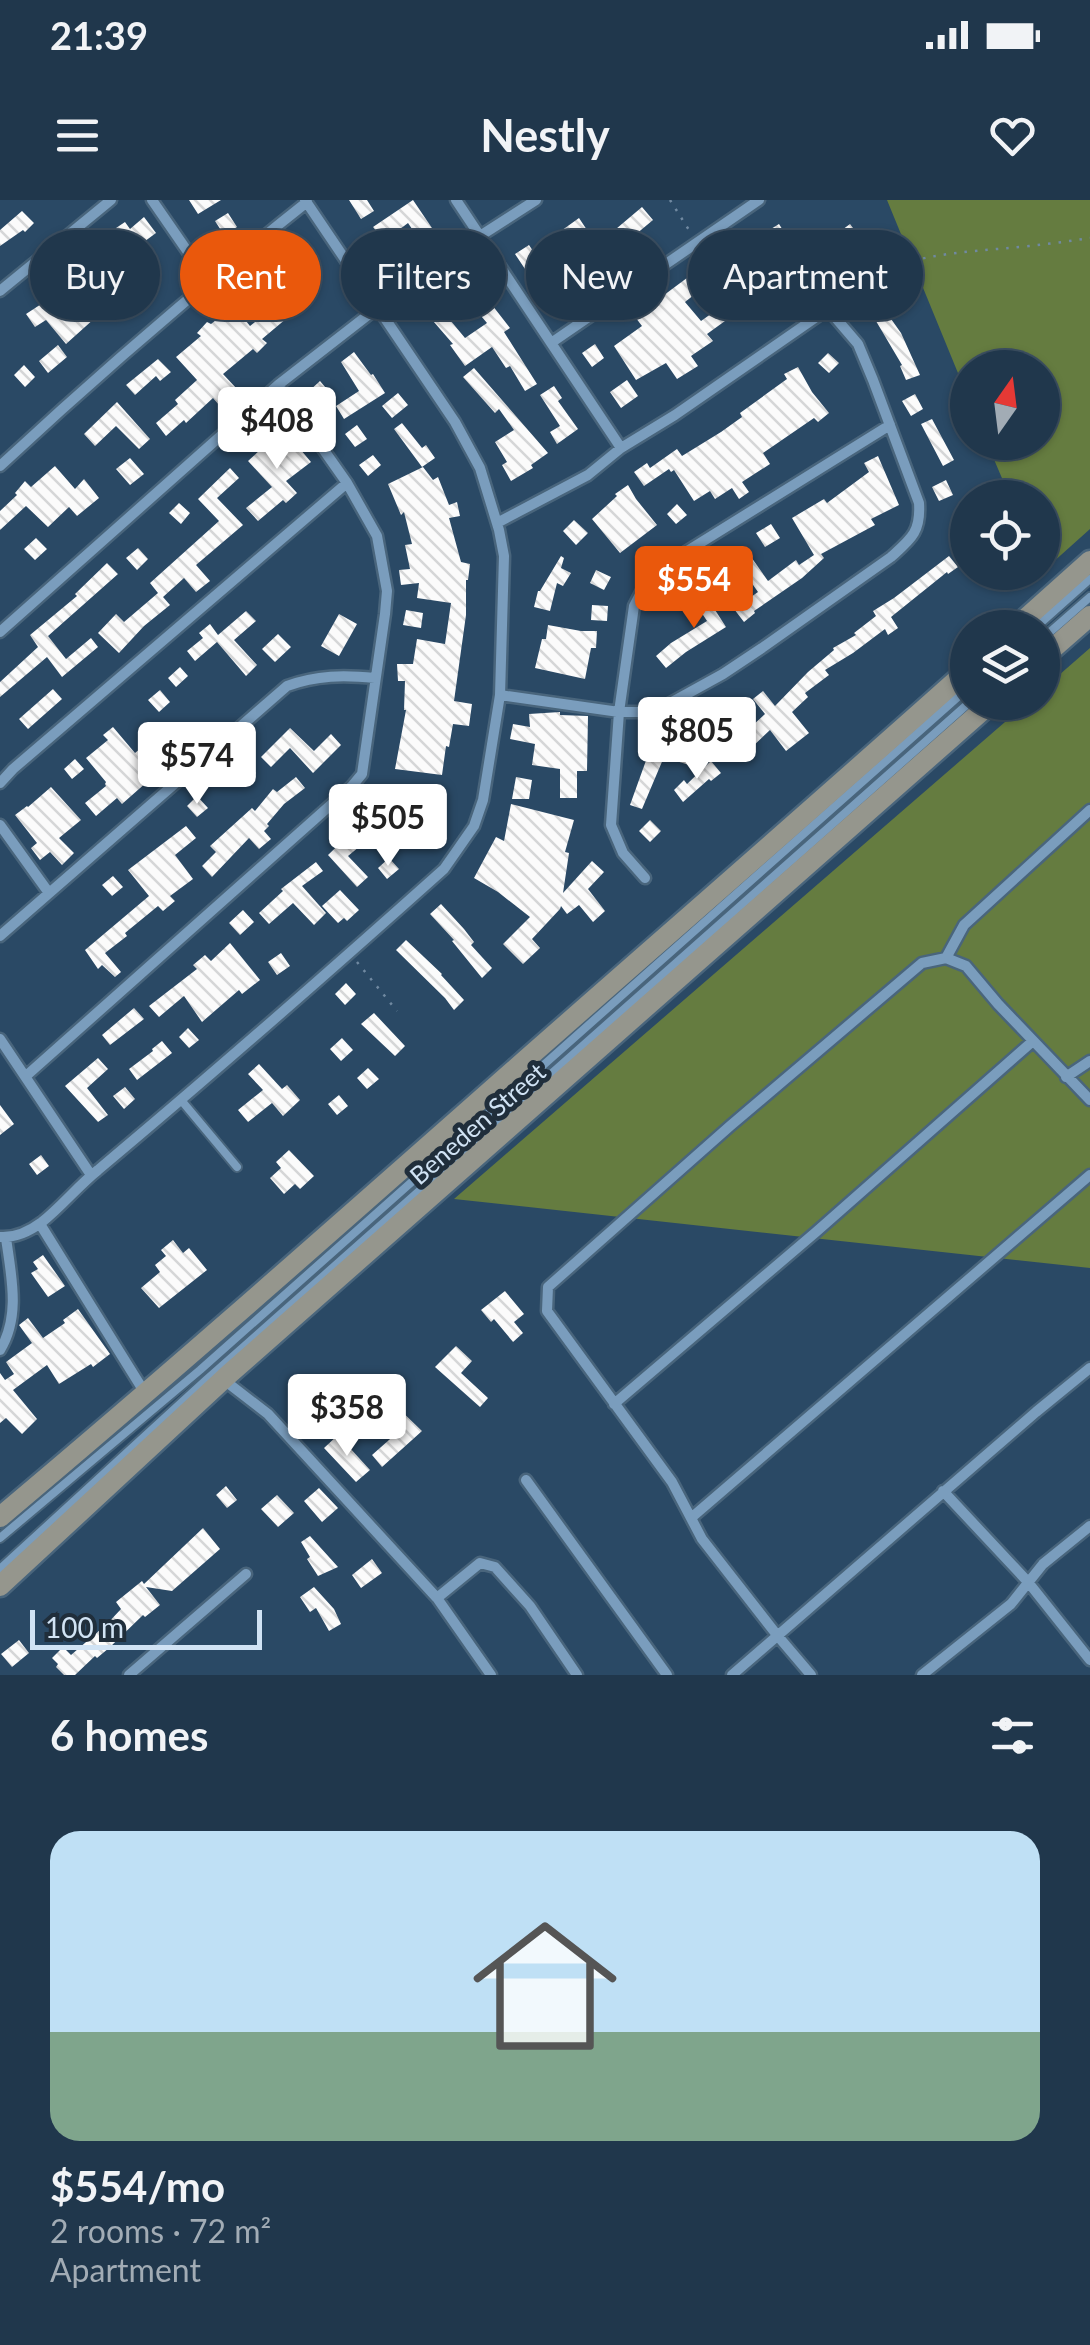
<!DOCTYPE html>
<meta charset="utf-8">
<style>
body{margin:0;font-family:Lato,sans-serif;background:#2d4256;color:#f1f3f6;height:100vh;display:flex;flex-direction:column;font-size:38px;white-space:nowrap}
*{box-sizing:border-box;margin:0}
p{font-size:32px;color:#a2acb5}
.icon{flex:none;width:55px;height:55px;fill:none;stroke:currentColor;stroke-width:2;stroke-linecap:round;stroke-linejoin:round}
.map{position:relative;height:1475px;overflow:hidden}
.side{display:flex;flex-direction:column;background:#20374c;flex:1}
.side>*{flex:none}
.banner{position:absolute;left:30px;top:30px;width:1030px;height:90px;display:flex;gap:20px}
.needle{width:65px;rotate:14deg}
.controls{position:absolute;left:950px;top:150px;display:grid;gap:20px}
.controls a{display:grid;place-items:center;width:110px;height:110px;border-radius:50%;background:#20374c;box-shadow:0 2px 8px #0004,0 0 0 2px #3d5164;font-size:50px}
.scale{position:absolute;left:30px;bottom:25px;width:232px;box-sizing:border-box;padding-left:10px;border:5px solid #d1e3f4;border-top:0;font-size:28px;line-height:35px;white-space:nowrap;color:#d1e3f4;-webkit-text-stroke:8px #202e3b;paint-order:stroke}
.price{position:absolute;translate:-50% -85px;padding:0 22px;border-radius:10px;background:#fff;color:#222;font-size:32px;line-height:65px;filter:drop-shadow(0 2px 5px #0008)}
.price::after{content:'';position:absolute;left:50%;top:60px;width:30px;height:22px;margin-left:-15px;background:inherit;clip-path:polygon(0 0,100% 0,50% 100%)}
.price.current{background:#ea580c;color:#fff}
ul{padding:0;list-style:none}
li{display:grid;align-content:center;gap:20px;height:530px;padding:0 50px}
li span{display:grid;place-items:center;height:310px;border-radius:30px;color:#555}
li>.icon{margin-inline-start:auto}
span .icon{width:180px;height:180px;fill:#fffc;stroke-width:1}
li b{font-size:42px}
h2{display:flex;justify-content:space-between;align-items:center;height:120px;padding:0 50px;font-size:42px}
.chip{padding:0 35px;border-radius:45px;background:#20374c;box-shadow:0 2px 8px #0004,0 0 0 2px #3d5164;font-size:35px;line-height:90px}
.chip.current{background:#ea580c;color:#fff}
.status{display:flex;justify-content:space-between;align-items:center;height:70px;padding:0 50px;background:#20374c;direction:ltr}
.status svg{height:28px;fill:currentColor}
header{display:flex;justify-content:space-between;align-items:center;height:130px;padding:0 50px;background:#20374c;font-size:45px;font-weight:700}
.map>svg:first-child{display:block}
.grass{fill:#657c40}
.building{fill:url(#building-back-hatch)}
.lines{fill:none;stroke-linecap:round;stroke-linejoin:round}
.lane-casing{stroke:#49657c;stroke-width:12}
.street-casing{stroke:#49657c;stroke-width:15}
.secondary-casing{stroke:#49657c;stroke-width:25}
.path{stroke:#7089a1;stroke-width:2.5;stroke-dasharray:2.5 8;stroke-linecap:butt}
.lane{stroke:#7a9dbd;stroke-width:8}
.street{stroke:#7a9dbd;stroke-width:10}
.secondary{stroke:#95968d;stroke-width:20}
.labels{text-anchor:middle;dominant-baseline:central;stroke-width:10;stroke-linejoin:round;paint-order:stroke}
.street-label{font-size:25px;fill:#d1e3f4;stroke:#202e3b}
</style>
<div class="status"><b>21:39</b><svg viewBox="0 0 49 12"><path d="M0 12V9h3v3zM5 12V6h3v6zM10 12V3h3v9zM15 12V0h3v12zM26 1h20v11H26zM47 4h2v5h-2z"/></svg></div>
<header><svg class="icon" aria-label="menu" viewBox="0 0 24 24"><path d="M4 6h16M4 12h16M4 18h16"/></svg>Nestly<svg class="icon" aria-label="heart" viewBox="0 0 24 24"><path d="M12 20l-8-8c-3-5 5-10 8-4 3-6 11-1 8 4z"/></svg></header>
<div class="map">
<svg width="1090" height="1475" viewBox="0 0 1090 1475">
<defs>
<pattern id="building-back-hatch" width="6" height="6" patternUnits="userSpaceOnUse" patternTransform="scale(2.5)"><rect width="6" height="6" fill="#fbfbfb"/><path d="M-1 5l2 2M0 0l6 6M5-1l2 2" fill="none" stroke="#d5d6d7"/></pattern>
</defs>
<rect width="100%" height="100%" fill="#2a4965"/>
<path class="grass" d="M887,0h203v329l-48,43v-74l-32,-1 -23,-54 55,-1v-74h-74l-1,27z
M1090,448v620l-636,-69 573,-496 15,-1 1,-13z"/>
<path class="building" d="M189,0h32l-23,14z
M349,0h18l7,11 -13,8z
M413,0l59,87 -31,22 24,29 22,-15 -22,-26 13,-10 32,41 -6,4 33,52 -12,7 -15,-25 -4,2 -14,-21 -27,19 -15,-21 3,-1 -26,-30 -8,-13 6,-5 -18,-25 22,-17 -21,-31 -24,18 -11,-14z
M642,7l11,13 -48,40 3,3 -11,8 -4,-6 -26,18 -19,-26 -21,15 -12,-18 14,-9 4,6 46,-33 18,27z
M22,11l12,12 -9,9 -2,-2 -23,16v-16z
M228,13l9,14 -13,8 -9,-14z
M144,17l12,16 -53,39 16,19 22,-19 10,12 -38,34 -8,-9 -39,35 -20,-24 -11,7 -9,-13 58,-38 -3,-4 22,-19 -10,-13 15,-11 2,3 15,-10 5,7z
M779,24l10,16 -26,18 19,26 -25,18 6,7 -12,9 -8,-10 -36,26 6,7 -22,15 7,10 -21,13 -11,-16 -30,17 -22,-34 28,-20 -16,-21 22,-15 8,11 43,-32 10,14 -24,19 16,19 28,-20 -20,-29 31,-20 2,3 26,-20 -2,-3z
M850,24l9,12 -48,33 1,2 -12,9 -9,-12z
M307,48l9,12 -26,19 21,23 -10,8 -2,-2 -37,31 5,4 -10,10 -4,-4 -30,25 14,15 -18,16 -6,-7 -27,25 -2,-3 -18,16 -10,-13 22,-19 -3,-4 22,-20 -21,-23 25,-21 -4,-3 10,-11 4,2 23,-18 16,20 37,-30 -19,-20z
M395,50l8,14 -13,7 -8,-13z
M250,77l10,11 -15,12 -10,-11z
M554,85l12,18 -15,9 -12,-18z
M884,109l17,24 19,42 -14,5 -6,-14 2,-1 -29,-49z
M595,144l9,14 -12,9 -10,-14z
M58,145l9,12 -19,16 -9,-12z
M354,152l17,23 2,-1 12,19 -41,26 -8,-13 23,-15 -18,-29z
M828,153l11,10 -10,10 -11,-10z
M158,159l13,13 -11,9 -4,-5 -21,19 -9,-10z
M24,165l11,12 -10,10 -11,-12z
M798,167l14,25 17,21 -11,9 -4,-4 -51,35 7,11 -28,18 7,10 -10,7 -7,-11 -17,11 -5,-8 -16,10 -20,-31 -3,2 -2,-3 -25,17 -10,-14 13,-9 3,5 27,-19 5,7 39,-24 21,-15 -2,-4 47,-34 -3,-5z
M474,168l74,85 -17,12 2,3 -22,13 -9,-16 5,-3 -12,-20 19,-12 -15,-21 -4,4 -32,-36z
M627,180l11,16 -17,12 -11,-16z
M320,181l11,13 -12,10 -11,-12z
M554,186l8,12 -4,3 20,28 -21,15 -7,-12 10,-6 -20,-31z
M398,193l10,12 -16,13 -10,-12z
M915,194l8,15 -12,7 -9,-15z
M117,202l33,37 -11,10 -23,-23 -21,20 -11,-12z
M932,219l22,41 -11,6 -22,-42z
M402,223l20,25 4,-3 9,13 -13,9 -28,-38z
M357,225l10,14 -12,8 -10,-13z
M283,229l28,33 -25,19 11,12 -11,10 -3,-3 -25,21 -12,-13 26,-21 -24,-26z
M373,255l8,10 -13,11 -9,-11z
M878,256l21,49 -28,14 4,6 -54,29 3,4 -22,20 -48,33 1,2 -11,9 -10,-13 24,-17 -21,-30 12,-8 19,27 28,-21 3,5 15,-10 -22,-37 32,-19 3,4 42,-31 -5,-9z
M130,258l14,16 -14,11 -14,-16z
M55,266l20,23 9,-10 15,19 -22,18 -8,-9 -21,20 -22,-21 -26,24v-19l17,-16 -2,-2 10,-12 6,6z
M423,267l10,13 5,-3 11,28 8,-3 3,14 -11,2 12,44 9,2 -2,16h-2v35l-12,86 18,3 -3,22 -16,-2 -4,23 -3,-1 -4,29 -47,-6 11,-59h-2l1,-29h-7l-1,-17h16l4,-25 28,5 6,-41 -34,-5 2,-15 -18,2 -2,-15 11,-1 -5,-24 7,-1 -8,-32 -3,3 -13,-31z
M230,268l9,10 -22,20 26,27 -47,40 14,16 -14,11 -12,-14 -21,19 7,8 -26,21 -25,27 -21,-20 18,-19 8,8 34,-29 -8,-10 69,-62 -21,-22z
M946,280l7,15 -14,6 -7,-14z
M628,285l8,14 21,26 -37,28 -28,-34 25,-23 -2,-2z
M179,303l11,10 -9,11 -12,-11z
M677,304l10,11 -11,9 -9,-10z
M574,320l14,13 -12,12 -13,-14z
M771,324l9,14 -15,9 -9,-14z
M36,338l11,11 -12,11 -11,-11z
M138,348l10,11 -11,11 -11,-12z
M561,356l3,2 -3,10 10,5 -8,13 -6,-3 -7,28 -16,-4 4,-16h2z
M949,356l9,11 -10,7 -1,-2 -56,45 7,11 -10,7 -3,-6 -32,24 -28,17 4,5 -24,18 3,4 -16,15 17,21 -23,18 -16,-21 -18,17 -11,-11 24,-22 -12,-15 10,-8 12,15 33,-34 26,-22 -1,-2 23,-13 -2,-2 22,-17 -3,-5 21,-13z
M107,363l11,11 -70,62 18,23 25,-21 7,9 -36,30 -15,-20 -47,40v-15l38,-35 -8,-12 47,-39 -2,-2z
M723,366l8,12 -13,8 -8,-12z
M596,370l15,7 -7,13 -14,-7z
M701,388l25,39 -40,25 -20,16 -10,-12 15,-13 36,-22 -17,-26z
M592,405l16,1 -1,15 -16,-1z
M406,410l17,3 -2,15 -18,-3z
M246,411l10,10 -22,19 23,25 -11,11 -29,-34 -22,19 -8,-10 16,-13 -4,-5 11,-9 8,11z
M339,414l18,10 -18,32 -18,-10z
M548,425l33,6h16l-1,17h-5l-6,31 -50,-11 7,-29h4z
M278,434l13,13 -16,15 -13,-13z
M180,467l8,9 -12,11 -8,-9z
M53,489l9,10 -34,30 -9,-10z
M160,490l10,12 -11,10 -11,-12z
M560,512v3l28,1 -1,55h-10v27h-17v-29l-28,-4 3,-21 -25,-5 3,-15 17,3 -1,-13z
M113,527l22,26 23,-19 10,10 -22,19 10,11 -34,30 -5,-6 -21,18 -11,-13 21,-17 -1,-2 1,-2 -20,-24 22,-18 -5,-5z
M290,528l24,23 17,-17 10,11 -28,28 -23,-25 -19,19 -10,-10z
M729,536l12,12 -11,10 -11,-12z
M650,537l45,18 -3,11 -28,-9 -22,52 -12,-4 18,-50 -4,-1z
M75,559l9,10 -12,10 -8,-10z
M711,561l10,12 -10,8 -2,-2 -26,23 -9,-12 10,-10 3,4z
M245,562l11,11 -11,10 -11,-11z
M296,577l9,11 -21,16 -17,20 2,2 -5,5 7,8 -12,10 -10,-11 -37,39 -10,-11 14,-14 -6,-6 42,-38 3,3 18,-22 4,3z
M516,577l16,3 -3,19h-17z
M51,587l30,33 -22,18 15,15 -12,12 -12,-13 -10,8 -9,-12 6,-5 -22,-28 12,-9 1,1z
M197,596l11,12 -11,9 -10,-11z
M511,604l63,16 -9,32 4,1 -6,40 29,-32 12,11 -16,17 17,22 -12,11 -14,-17 -12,9 -6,-8 -1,3 -28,30 8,9 -17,16 -20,-20 27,-27 -32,-25 -24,-14 22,-41 8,4z
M650,620l11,11 -11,11 -11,-11z
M360,624l11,13 -23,19 20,21 -11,10 -29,-32z
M186,626l10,12 -21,17 18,24 -23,17 5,5 -12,10 -5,-5 -33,27 2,3 -22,17 16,19 -6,5 -13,-12 -4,4 -13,-19 64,-54 -21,-26z
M389,658l10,11 -12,10 -9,-11z
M316,662l7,9 -21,15 24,27 -12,12 -21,-22 -24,21 -10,-11 24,-22 -2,-2z
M113,676l10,11 -11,9 -10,-11z
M340,690l19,20 -12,11 -3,-3 -6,5 -16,-17z
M441,704l23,25 10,13 -3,3 21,23 -10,10 -30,-37 2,-1 -24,-26z
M243,710l11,12 -14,13 -11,-12z
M406,740l36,34 -1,1 23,25 -10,10 -9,-12 -49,-48z
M230,743l30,37 -18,14 -3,-4 -37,32 -18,-26 -25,21 -10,-11 48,-37 -4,-4 12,-10 6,6z
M281,753l9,13 -13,9 -9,-13z
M346,783l10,11 -11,11 -10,-11z
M134,808l10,11 -34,26 -8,-10z
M374,813l31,33 -10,10 -34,-32z
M188,828l11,12 -10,8 -10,-11z
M342,838l11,12 -12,11 -11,-12z
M162,841l10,12 -35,27 -8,-11 24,-18 -1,-2z
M98,858l10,11 -21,19 21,27 -10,7 -33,-36z
M259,864l23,25 5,-4 13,15 -17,16 -11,-13 -24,19 -10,-12 25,-20 -15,-16z
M368,868l11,11 -12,10 -10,-11z
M125,887l10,12 -11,10 -11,-13z
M339,895l9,11 -11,9 -9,-11z
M0,905l14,19 -14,11z
M289,950l25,26 -14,13 -5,-5 -11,10 -14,-16 11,-10 -5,-6z
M41,955l8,11 -12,9 -8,-11z
M173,1040l10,13 6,-5 18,22 -48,38 -18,-20 19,-16 -5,-7 11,-9 -5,-6z
M43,1055l22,31 -17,11 -17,-24 7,-4 -5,-7z
M505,1091l19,23 -10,8 9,11 -10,9 -19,-23 -3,3 -10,-12z
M78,1109l32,45 -17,13 -2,-3 -32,20 -12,-19 -34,25 24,29 -15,15 -16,-16 -6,5v-50l5,7 9,-6 -8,-12 26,-19 -13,-18 9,-7 15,20 22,-15 -2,-3z
M456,1146l16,15 -11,12 27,25 -8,9 -45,-40z
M389,1181l14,12 -10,10 29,28 -40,36 -10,-12 26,-23 -26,-24 -18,17 -8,-9 28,-27 6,2z
M338,1235l32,35 -14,12 -32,-34z
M226,1286l11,14 -10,8 -11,-13z
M319,1288l19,20 -16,14 -18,-21z
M277,1295l17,18 -16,14 -17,-18z
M203,1328l17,21 -48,42 -26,-4 14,18 -15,12 -2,-2 -34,33 -12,10 -2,-2 -20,19h-11l-8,-8 2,-3 -6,-6 11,-11 8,8 36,-31 14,-15 -5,-7 26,-21 2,3z
M310,1336l28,31 -20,9 -11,-17 3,-2 -9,-15z
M372,1359l10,14 -21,15 -9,-13z
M314,1387l20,22 7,15 -12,7 -13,-23 -6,4 -10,-15z
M19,1440l10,13 -17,14 -11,-13z"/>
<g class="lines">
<defs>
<path id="lane" d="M1035,428l55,-49
M1042,439l48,-42
M181,900l56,67
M0,1338l200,-168 768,-682
M0,1369l205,-188 765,-679"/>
<path id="street" d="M152,0l56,81
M456,0l165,248
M480,36l56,-36
M0,91l111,-91
M551,143l208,-143
M0,266c99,-92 201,-180 307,-264
M497,323l91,-48 33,-27 54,-33 153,-106 30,35 15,36 46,123c2,29 -8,36 -28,54l-129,91 -39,26 -58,32 -22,6h-24l-119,-17
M0,432l278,-247 99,-77
M0,583l13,-14 334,-286
M0,625l49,68
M645,678l-22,-25 -12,-28 8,-113 15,-106 13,-25 29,-23 214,-133
M0,736l287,-250c30,-11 57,-11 88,-8
M946,758l18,-33 126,-115
M0,839l91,136
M26,876l326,-290 10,-12 23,-160 2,-23 -10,-55 -30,-53 -69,-98
M1066,877l24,-16
M40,1024l105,169
M0,1037c15,1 30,-6 42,-15 20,-16 36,-36 56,-52 117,-98 232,-199 346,-301l30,-43 9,-26 17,-105 4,-139 -5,-26 -19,-62 -25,-46 -150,-222
M0,1150c21,-34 11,-75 6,-112
M224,1180l44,34 169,184 54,77
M614,1204l202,-172 217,-191
M526,1280l141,195
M943,1291l85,91 62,78
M691,1318l399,-343
M437,1398l43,-35 15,4 35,39 47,69
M129,1475l117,-101
M732,1475l304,-263 54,-44
M811,1475l-34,-40 -75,-96 -30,-57 -125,-171 1,-24 182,-161 192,-163 24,-5 20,8 32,38 92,96
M922,1475l89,-71 32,-40 47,-38"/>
<path id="secondary" d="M1015,428l75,-67
M1042,458l48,-42
M0,1317c174,-146 344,-297 514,-447 151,-133 303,-265 454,-400
M0,1386l228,-211 764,-673"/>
</defs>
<use href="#lane" class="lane-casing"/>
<use href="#street" class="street-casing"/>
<use href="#secondary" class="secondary-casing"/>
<path class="path" d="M670,0l19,30
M837,96c66,-45 116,-42 192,-50 20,-2 41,-5 61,-8
M357,762l40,49"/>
<use href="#lane" class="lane"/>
<use href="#street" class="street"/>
<use href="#secondary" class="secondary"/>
</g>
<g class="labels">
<g class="street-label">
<text transform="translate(477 923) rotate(-41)">Beneden Street</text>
</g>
</g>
</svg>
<div class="controls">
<a><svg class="needle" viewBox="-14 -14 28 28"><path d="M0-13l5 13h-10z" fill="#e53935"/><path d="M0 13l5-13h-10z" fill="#a2acb5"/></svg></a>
<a><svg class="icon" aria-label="locate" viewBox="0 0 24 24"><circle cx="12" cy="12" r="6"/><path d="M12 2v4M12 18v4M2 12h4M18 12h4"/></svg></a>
<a><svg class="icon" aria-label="layers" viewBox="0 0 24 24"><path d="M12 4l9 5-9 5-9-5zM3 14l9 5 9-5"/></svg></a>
</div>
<div class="scale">100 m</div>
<b class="price" style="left:277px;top:272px">$408</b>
<b class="price current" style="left:694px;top:431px">$554</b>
<b class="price" style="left:697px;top:582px">$805</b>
<b class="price" style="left:197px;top:607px">$574</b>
<b class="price" style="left:388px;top:669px">$505</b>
<b class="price" style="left:347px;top:1259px">$358</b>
<div class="banner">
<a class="chip">Buy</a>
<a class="chip current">Rent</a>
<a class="chip">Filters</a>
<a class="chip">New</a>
<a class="chip">Apartment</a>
</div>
</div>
<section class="side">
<h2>6 homes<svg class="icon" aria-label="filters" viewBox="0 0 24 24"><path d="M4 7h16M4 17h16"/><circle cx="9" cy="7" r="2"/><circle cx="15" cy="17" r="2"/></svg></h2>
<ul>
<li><span style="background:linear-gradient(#bfe0f5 65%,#7fa58c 0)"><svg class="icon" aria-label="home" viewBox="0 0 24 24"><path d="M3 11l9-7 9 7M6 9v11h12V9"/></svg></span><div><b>$554/mo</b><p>2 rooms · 72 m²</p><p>Apartment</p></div></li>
</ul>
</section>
